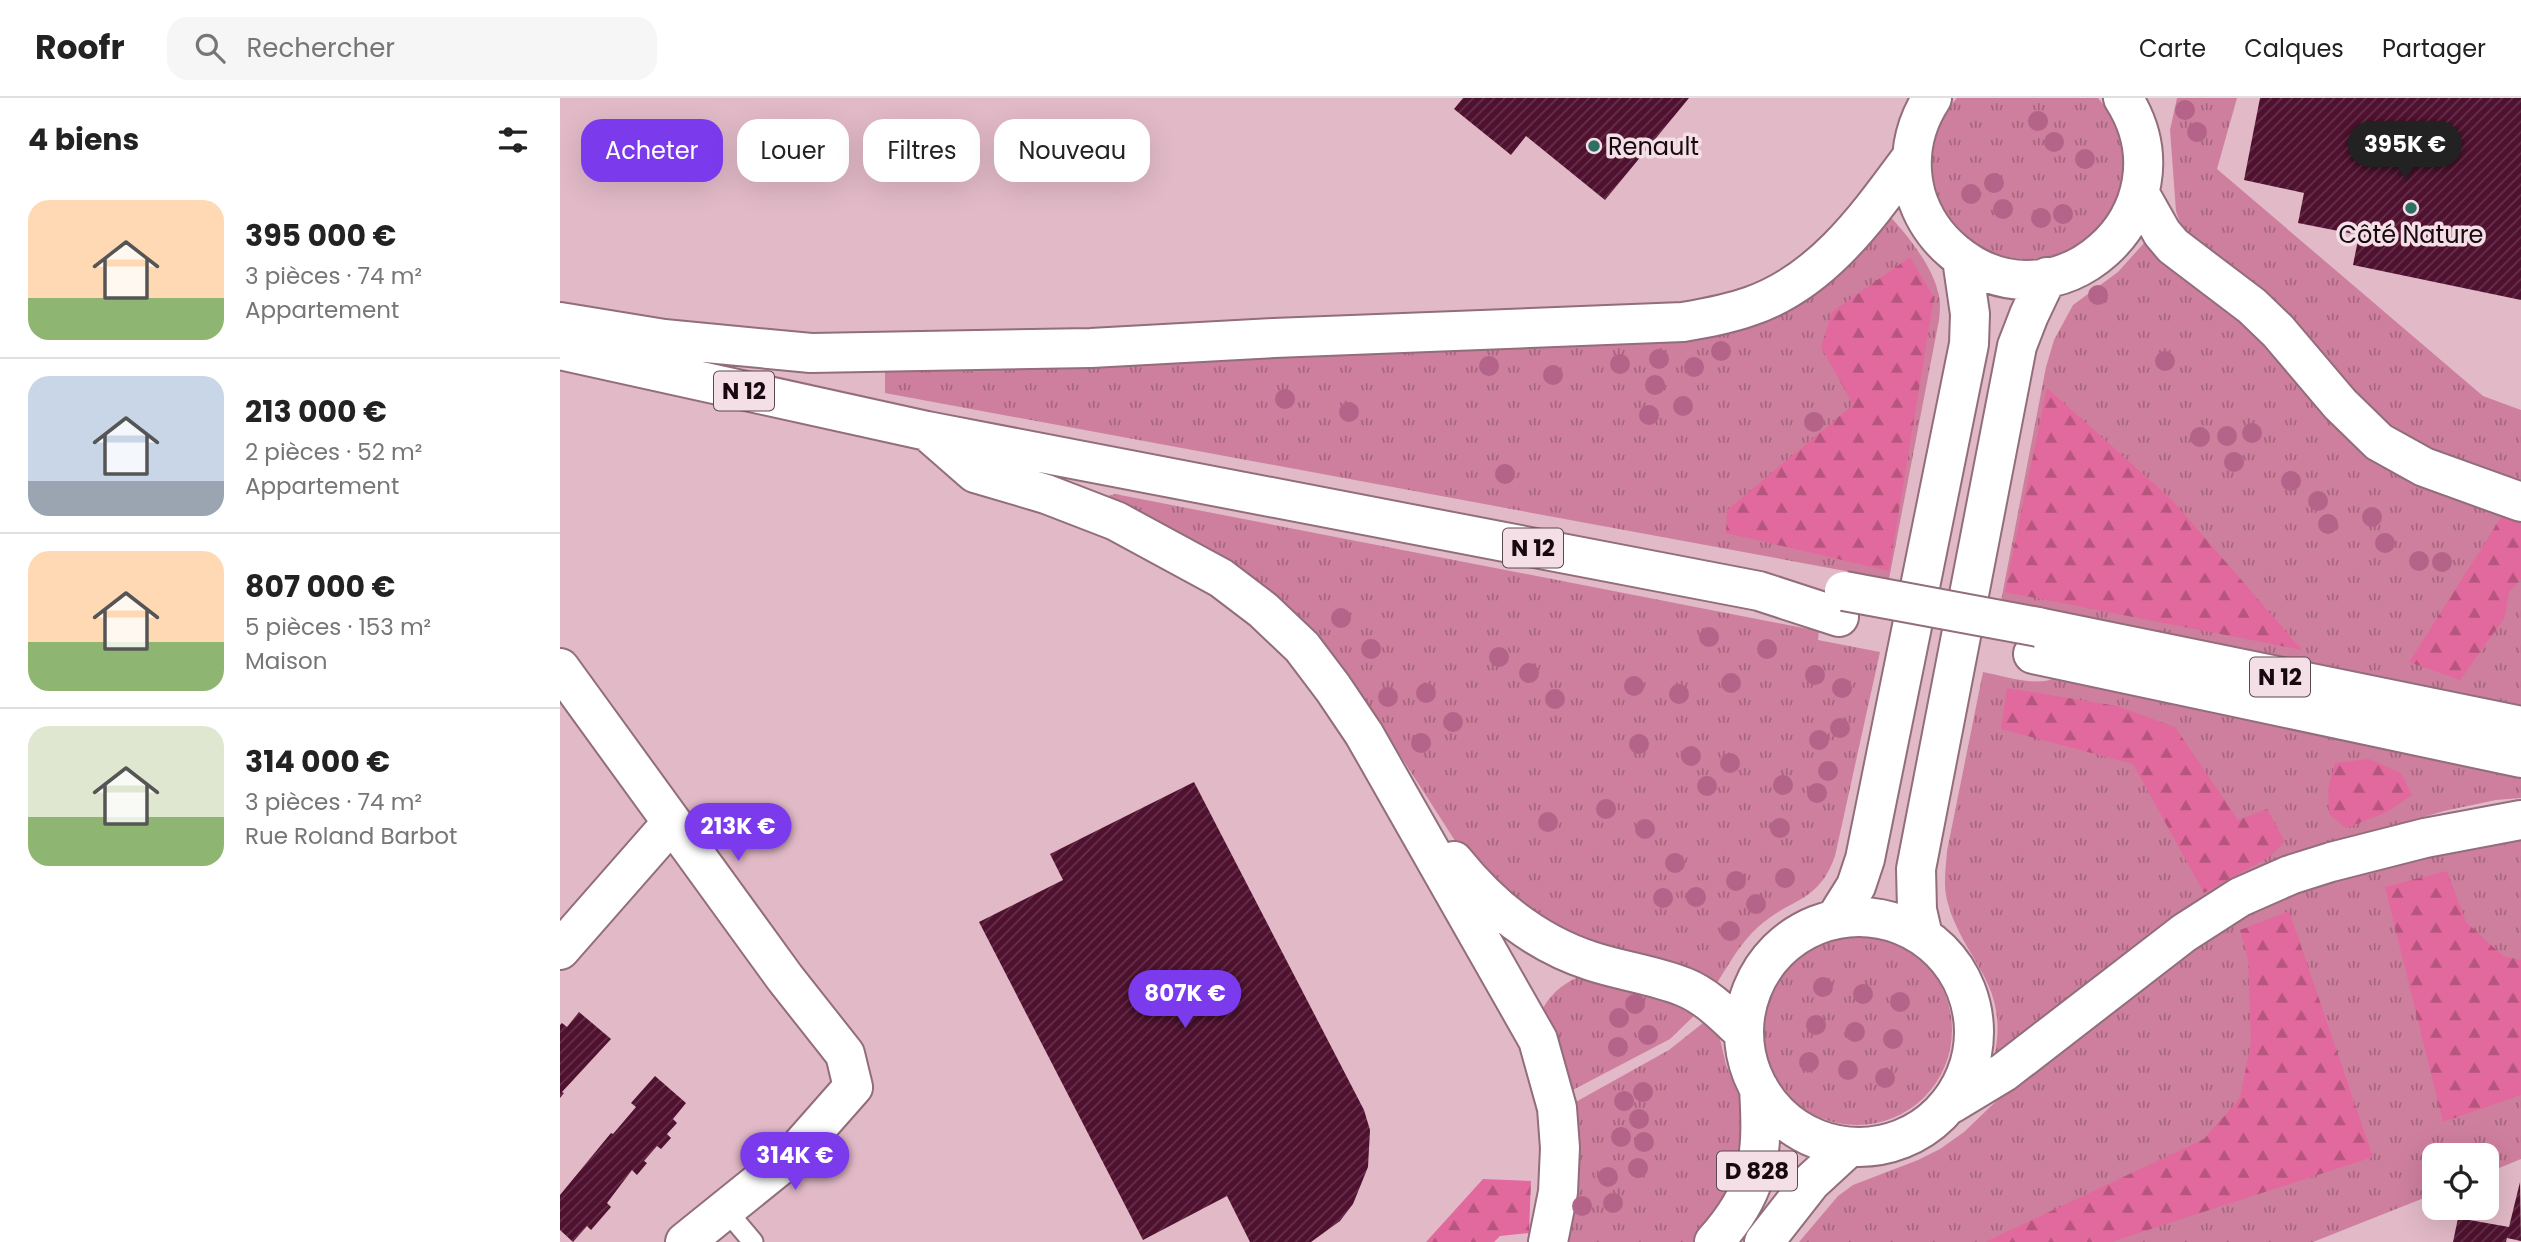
<!DOCTYPE html>
<html lang="fr">
<meta charset="utf-8">
<style>
body{margin:0;font-family:Poppins,sans-serif;background:#f6f6f6;color:#222;height:100vh;display:flex;flex-direction:column;font-size:26px;white-space:nowrap}
*{box-sizing:border-box;margin:0}
p{font-size:23px;color:#767676}
.icon{flex:none;width:38px;height:38px;fill:none;stroke:currentColor;stroke-width:2;stroke-linecap:round;stroke-linejoin:round}
.map{position:relative;flex:1;overflow:hidden}
.drawer{display:flex;flex-direction:column;background:#fff;width:560px}
.drawer>*{flex:none}
.top-card{position:absolute;left:21px;top:21px;width:665px;height:63px;display:flex;gap:14px}
.fabs{position:absolute;left:1862px;top:1045px;display:grid;gap:14px}
.fabs a{display:grid;place-items:center;width:77px;height:77px;border-radius:14px;background:#fff;box-shadow:0 7px 28px #0002;font-size:35px}
.price{position:absolute;translate:-50% -60px;padding:0 16px;border-radius:24px;background:#7c3aed;color:#fff;font-size:23px;line-height:46px;filter:drop-shadow(0 2px 4px #0008)}
.price::after{content:'';position:absolute;left:50%;top:42px;width:21px;height:16px;margin-left:-10px;background:inherit;clip-path:polygon(0 0,100% 0,50% 100%)}
.price.active{background:#222;color:#fff}
ul{padding:0;list-style:none}
li{display:flex;align-items:center;gap:21px;height:175px;padding:0 28px}
li+li{border-top:2px solid #e0e0e0}
li span{display:grid;place-items:center;flex:none;width:196px;height:140px;border-radius:21px;color:#555}
li>.icon{margin-inline-start:auto}
span .icon{width:84px;height:84px;fill:#fffc;stroke-width:1}
li b{font-size:30px}
h2{display:flex;justify-content:space-between;align-items:center;height:84px;padding:0 28px;font-size:30px}
.chip{padding:0 24px;border-radius:21px;background:#fff;box-shadow:0 7px 28px #0002;font-size:24px;line-height:63px}
.chip.active{background:#7c3aed;color:#fff}
header{display:flex;align-items:center;gap:42px;box-sizing:border-box;height:98px;padding:0 35px;background:#fff;border-bottom:2px solid #e0e0e0}
header strong{font-size:33px}
nav{display:flex;gap:38px;margin-inline-start:auto;font-size:24px}
.search{width:490px;height:63px;background:#f6f6f6;display:flex;align-items:center;gap:18px;box-sizing:border-box;padding:0 24px;border-radius:21px;color:#767676;font-size:26px}
main{display:flex;flex:1;min-height:0}
.map>svg:first-child{display:block}
.grass{fill:url(#grass-tufts)}
.forest{fill:url(#forest-firs)}
.building{fill:url(#building-hatch)}
.lines{fill:none;stroke-linecap:round;stroke-linejoin:round}
.lane-casing{stroke:#926d7b;stroke-width:23}
.street-casing{stroke:#926d7b;stroke-width:42}
.primary-casing{stroke:#926d7b;stroke-width:42}
.lane{stroke:#fff;stroke-width:19}
.street{stroke:#fff;stroke-width:38}
.primary{stroke:#fff;stroke-width:38}
.primary-bridge-casing{stroke:#926d7b;stroke-width:42;stroke-linecap:butt}
.primary-bridge{stroke:#fff;stroke-width:38}
.tree{fill:#b36488}
.poi-dot{fill:#2d6f60;stroke:#f5dfe7;stroke-width:2.5}
.labels{text-anchor:middle;dominant-baseline:central;stroke-width:7;stroke-linejoin:round;paint-order:stroke}
.shield{fill:#f5dfe7;stroke:#5a4950;stroke-width:2}
.shield-label{font-size:23px;font-weight:bold;fill:#17090f}
.poi-label{font-size:24px;fill:#17090f;stroke:#f5dfe7;text-anchor:start}
</style>
<header>
<strong>Roofr</strong>
<div class="search"><svg class="icon" aria-label="search" viewBox="0 0 24 24"><circle cx="10" cy="10" r="6"/><path d="M15 15l6 6"/></svg>Rechercher</div>
<nav><a>Carte</a><a>Calques</a><a>Partager</a></nav>
</header>
<main>
<section class="drawer">
<h2>4 biens<svg class="icon" aria-label="filters" viewBox="0 0 24 24"><path d="M4 7h16M4 17h16"/><circle cx="9" cy="7" r="2"/><circle cx="15" cy="17" r="2"/></svg></h2>
<ul>
<li><span style="background:linear-gradient(#ffd9b3 70%,#8fb573 0)"><svg class="icon" aria-label="home" viewBox="0 0 24 24"><path d="M3 11l9-7 9 7M6 9v11h12V9"/></svg></span><div><b>395 000 €</b><p>3 pièces · 74 m²</p><p>Appartement</p></div></li>
<li><span style="background:linear-gradient(#c9d6e8 75%,#9aa5b1 0)"><svg class="icon" aria-label="home" viewBox="0 0 24 24"><path d="M3 11l9-7 9 7M6 9v11h12V9"/></svg></span><div><b>213 000 €</b><p>2 pièces · 52 m²</p><p>Appartement</p></div></li>
<li><span style="background:linear-gradient(#ffd9b3 65%,#8fb573 0)"><svg class="icon" aria-label="home" viewBox="0 0 24 24"><path d="M3 11l9-7 9 7M6 9v11h12V9"/></svg></span><div><b>807 000 €</b><p>5 pièces · 153 m²</p><p>Maison</p></div></li>
<li><span style="background:linear-gradient(#dfe7d0 65%,#8fb573 0)"><svg class="icon" aria-label="home" viewBox="0 0 24 24"><path d="M3 11l9-7 9 7M6 9v11h12V9"/></svg></span><div><b>314 000 €</b><p>3 pièces · 74 m²</p><p>Rue Roland Barbot</p></div></li>
</ul>
</section>
<div class="map">
<svg width="1961" height="1144" viewBox="0 0 1961 1144">
<defs>
<pattern id="grass-tufts" width="24" height="20" patternUnits="userSpaceOnUse" patternTransform="scale(1.75)"><rect width="24" height="20" fill="#ce7f9d"/><path d="M3 7l-1-3M5 7V3M7 7l1-3M15 17l-1-3M17 17v-4M19 17l1-3" fill="none" stroke="#a6667e"/></pattern>
<pattern id="forest-firs" width="22" height="20" patternUnits="userSpaceOnUse" patternTransform="scale(1.75)"><rect width="22" height="20" fill="#e2699d"/><path d="M5 1l3.5 6h-7zM16 11l3.5 6h-7z" fill="#b6557e"/></pattern>
<pattern id="building-hatch" width="6" height="6" patternUnits="userSpaceOnUse" patternTransform="scale(1.75)"><rect width="6" height="6" fill="#4f112f"/><path d="M-1 1l2-2M0 6l6-6M5 7l2-2" fill="none" stroke="#64324a"/></pattern>
</defs>
<rect width="100%" height="100%" fill="#e2b9c7"/>
<path class="grass" d="M1397,0h141c19,22 27,46 25,74 -1,15 -5,27 -13,40 -45,75 -158,57 -176,-29 -6,-30 3,-63 23,-85z
M1617,0h60l-20,71 266,227 38,14v80l-130,-55 -208,-203 -7,-21 -6,-81z
M1326,114c19,20 46,53 52,80 3,9 2,19 1,28l-50,259 -1004,-186v-27l796,-33z
M1591,133l137,130 233,154v200l-520,-114 45,-234 8,-27 19,-35 45,-33 26,-29z
M555,396l704,137 -1,9 62,12 -45,204c-17,48 -44,41 -77,71 -19,17 -31,41 -45,62l-177,-70 -77,-72 -100,-156 -48,-60 -207,-134z
M1423,574c21,4 53,15 72,6l466,92v28l-25,2 -52,11 -99,29 -351,218c17,-76 -31,-96 -47,-158 -4,-16 -1,-33 0,-49z
M1961,735v326l-34,14v-18h-53v39l-121,48h-514l39,-46 15,-11 65,-25 22,-11 24,-17 47,-45 185,-145 77,-46z
M1202 932a95 95 0 1 1 190 0a95 95 0 1 1-190 0Z
M1028,875l113,36 -31,30 -101,53 -27,-82c11,-20 25,-29 46,-37z
M1148,921l12,20 6,26 16,38 4,54 -44,85h-142l12,-138 97,-54z"/>
<path class="forest" d="M1350,159l24,41 -45,273 -163,-38 1,-23 126,-105 -32,-58 11,-35z
M1487,290l124,111 131,151 -297,-58z
M1942,418l19,7v56l-12,13 -4,25 -45,63 -51,-18z
M1447,590l110,18 58,21 63,93 29,-11 18,33 -16,15 -65,36 -71,-129 -132,-35z
M1809,661l32,14 11,22 -27,18 -39,15 -17,-14 -1,-25 7,-26z
M1887,773l19,51 37,34 18,4v135l-78,27 -58,-235z
M1729,813l84,246 -262,85h-126l219,-103 36,-41 11,-56 -3,-83 -8,-29z
M923,1081l48,2 -2,52 -29,3 -6,6h-68z"/>
<path class="building" d="M903,0h226l-84,102 -79,-64 -15,19 -57,-46z
M1700,0h261v202l-168,-35 6,-30 -61,-12 6,-30 -60,-13z
M634,684l170,328 6,20 -2,37 -15,37 -13,17 -29,21h-61l-23,-46 -84,44 -164,-318 84,-42 -13,-26z
M19,914l32,27 -49,53 2,1 -4,5v-73l2,-2 5,4z
M95,978l31,27 -13,16 4,4 -10,11 4,4 -10,11 -4,-3 -13,15 3,2 -10,12 -5,-5 -25,33 4,4 -20,23 -4,-4 -14,16 -13,-12v-35l51,-62 2,1 23,-27 -5,-4z
M1960,1084l1,59 -14,-3 -1,4h-53l5,-24 51,9z"/>
<g class="lines">
<defs>
<path id="lane" d="M166,1112l27,32"/>
<path id="street" d="M0,570l225,310 60,76 8,33 -60,68 -108,87
M0,852l100,-114 14,-10"/>
<path id="primary" d="M1372,0c-19,29 -25,63 -16,97 7,23 20,42 38,57 101,85 242,-40 169,-154
M1580,96l22,39 11,13 79,60 26,25 62,73 39,38 45,25 97,35
M0,224l104,17 147,14 280,-5 183,-10 409,-16c23,-4 46,-8 68,-16 72,-25 117,-90 160,-148
M0,252l367,81 832,160 80,26
M367,333l48,42 71,21 70,27 105,57 42,32 39,37 31,41 31,46 174,306 19,68 3,40 -2,44 -10,50
M1478,529l483,99
M1473,556l488,104
M894,763c36,45 82,82 137,100 30,10 63,14 93,26 23,9 42,29 60,46
M1184 934a115 115 0 1 1 230 0a115 115 0 1 1-230 0Z
M1276,820l20,-32 9,-27 104,-515 1,-30 -8,-55
M1363,838l-6,-26 -1,-41 101,-523 12,-31 18,-38
M1391,1006l53,-32 180,-139 56,-36 50,-22 41,-13 94,-24 96,-18
M1154,1144c47,-52 49,-87 45,-154
M1204,1144l47,-60 38,-35"/>
</defs>
<use href="#lane" class="lane-casing"/>
<use href="#street" class="street-casing"/>
<use href="#primary" class="primary-casing"/>
<use href="#lane" class="lane"/>
<use href="#street" class="street"/>
<use href="#primary" class="primary"/>
<defs>
<path id="primary-bridge" d="M1284,493l194,36"/>
</defs>
<use href="#primary-bridge" class="primary-bridge-casing"/>
<use href="#primary-bridge" class="primary-bridge"/>
</g>
<g class="tree">
<circle cx="1625" cy="12" r="10"/>
<circle cx="1478" cy="23" r="10"/>
<circle cx="1637" cy="34" r="10"/>
<circle cx="1494" cy="44" r="10"/>
<circle cx="1525" cy="61" r="10"/>
<circle cx="1434" cy="85" r="10"/>
<circle cx="1411" cy="96" r="10"/>
<circle cx="1443" cy="111" r="10"/>
<circle cx="1503" cy="116" r="10"/>
<circle cx="1481" cy="120" r="10"/>
<circle cx="1538" cy="197" r="10"/>
<circle cx="1161" cy="253" r="10"/>
<circle cx="1099" cy="261" r="10"/>
<circle cx="1605" cy="263" r="10"/>
<circle cx="1060" cy="266" r="10"/>
<circle cx="929" cy="268" r="10"/>
<circle cx="1134" cy="269" r="10"/>
<circle cx="993" cy="277" r="10"/>
<circle cx="1095" cy="287" r="10"/>
<circle cx="725" cy="301" r="10"/>
<circle cx="1123" cy="308" r="10"/>
<circle cx="789" cy="314" r="10"/>
<circle cx="1089" cy="317" r="10"/>
<circle cx="1254" cy="324" r="10"/>
<circle cx="1692" cy="335" r="10"/>
<circle cx="1667" cy="338" r="10"/>
<circle cx="1640" cy="339" r="10"/>
<circle cx="1674" cy="364" r="10"/>
<circle cx="945" cy="376" r="10"/>
<circle cx="1731" cy="383" r="10"/>
<circle cx="1758" cy="403" r="10"/>
<circle cx="1812" cy="419" r="10"/>
<circle cx="1768" cy="426" r="10"/>
<circle cx="1825" cy="445" r="10"/>
<circle cx="1859" cy="463" r="10"/>
<circle cx="1882" cy="464" r="10"/>
<circle cx="781" cy="520" r="10"/>
<circle cx="1149" cy="539" r="10"/>
<circle cx="811" cy="551" r="10"/>
<circle cx="1207" cy="551" r="10"/>
<circle cx="939" cy="559" r="10"/>
<circle cx="969" cy="575" r="10"/>
<circle cx="1255" cy="577" r="10"/>
<circle cx="1171" cy="585" r="10"/>
<circle cx="1074" cy="588" r="10"/>
<circle cx="1282" cy="590" r="10"/>
<circle cx="866" cy="595" r="10"/>
<circle cx="1119" cy="596" r="10"/>
<circle cx="828" cy="599" r="10"/>
<circle cx="995" cy="601" r="10"/>
<circle cx="893" cy="624" r="10"/>
<circle cx="1280" cy="630" r="10"/>
<circle cx="1259" cy="642" r="10"/>
<circle cx="861" cy="645" r="10"/>
<circle cx="1079" cy="646" r="10"/>
<circle cx="1131" cy="658" r="10"/>
<circle cx="1170" cy="665" r="10"/>
<circle cx="1268" cy="673" r="10"/>
<circle cx="1223" cy="687" r="10"/>
<circle cx="1147" cy="688" r="10"/>
<circle cx="1257" cy="695" r="10"/>
<circle cx="1046" cy="711" r="10"/>
<circle cx="988" cy="724" r="10"/>
<circle cx="1220" cy="730" r="10"/>
<circle cx="1085" cy="731" r="10"/>
<circle cx="1115" cy="765" r="10"/>
<circle cx="1225" cy="780" r="10"/>
<circle cx="1176" cy="783" r="10"/>
<circle cx="1136" cy="799" r="10"/>
<circle cx="1103" cy="800" r="10"/>
<circle cx="1196" cy="806" r="10"/>
<circle cx="1170" cy="833" r="10"/>
<circle cx="1263" cy="889" r="10"/>
<circle cx="1303" cy="896" r="10"/>
<circle cx="1340" cy="904" r="10"/>
<circle cx="1075" cy="906" r="10"/>
<circle cx="1059" cy="920" r="10"/>
<circle cx="1256" cy="927" r="10"/>
<circle cx="1295" cy="934" r="10"/>
<circle cx="1088" cy="937" r="10"/>
<circle cx="1333" cy="941" r="10"/>
<circle cx="1058" cy="949" r="10"/>
<circle cx="1249" cy="964" r="10"/>
<circle cx="1288" cy="972" r="10"/>
<circle cx="1325" cy="980" r="10"/>
<circle cx="1083" cy="994" r="10"/>
<circle cx="1064" cy="1003" r="10"/>
<circle cx="1079" cy="1021" r="10"/>
<circle cx="1061" cy="1039" r="10"/>
<circle cx="1084" cy="1044" r="10"/>
<circle cx="1078" cy="1070" r="10"/>
<circle cx="1048" cy="1079" r="10"/>
<circle cx="1053" cy="1105" r="10"/>
<circle cx="1022" cy="1108" r="10"/>
</g>
<g class="poi-dot">
<circle cx="1034" cy="48" r="7"/>
<circle cx="1851" cy="110" r="7"/>
</g>
<g class="labels">
<g class="shield">
<rect x="154" y="273.5" width="60" height="39" rx="5"/>
<rect x="943" y="430.5" width="60" height="39" rx="5"/>
<rect x="1690" y="559.5" width="60" height="39" rx="5"/>
<rect x="1157" y="1053.5" width="80" height="39" rx="5"/>
</g>
<g class="shield-label">
<text x="184" y="293">N 12</text>
<text x="973" y="450">N 12</text>
<text x="1720" y="579">N 12</text>
<text x="1197" y="1073">D 828</text>
</g>
<g class="poi-label">
<text x="1048" y="48">Renault</text>
<text x="1851" y="136" text-anchor="middle">Côté Nature</text>
</g>
</g>
</svg>
<div class="fabs">
<a><svg class="icon" aria-label="locate" viewBox="0 0 24 24"><circle cx="12" cy="12" r="6"/><path d="M12 2v4M12 18v4M2 12h4M18 12h4"/></svg></a>
</div>
<b class="price active" style="left:1845px;top:83px">395K €</b>
<b class="price" style="left:178px;top:765px">213K €</b>
<b class="price" style="left:625px;top:932px">807K €</b>
<b class="price" style="left:235px;top:1094px">314K €</b>
<div class="top-card">
<a class="chip active">Acheter</a>
<a class="chip">Louer</a>
<a class="chip">Filtres</a>
<a class="chip">Nouveau</a>
</div>
</div>
</main>
